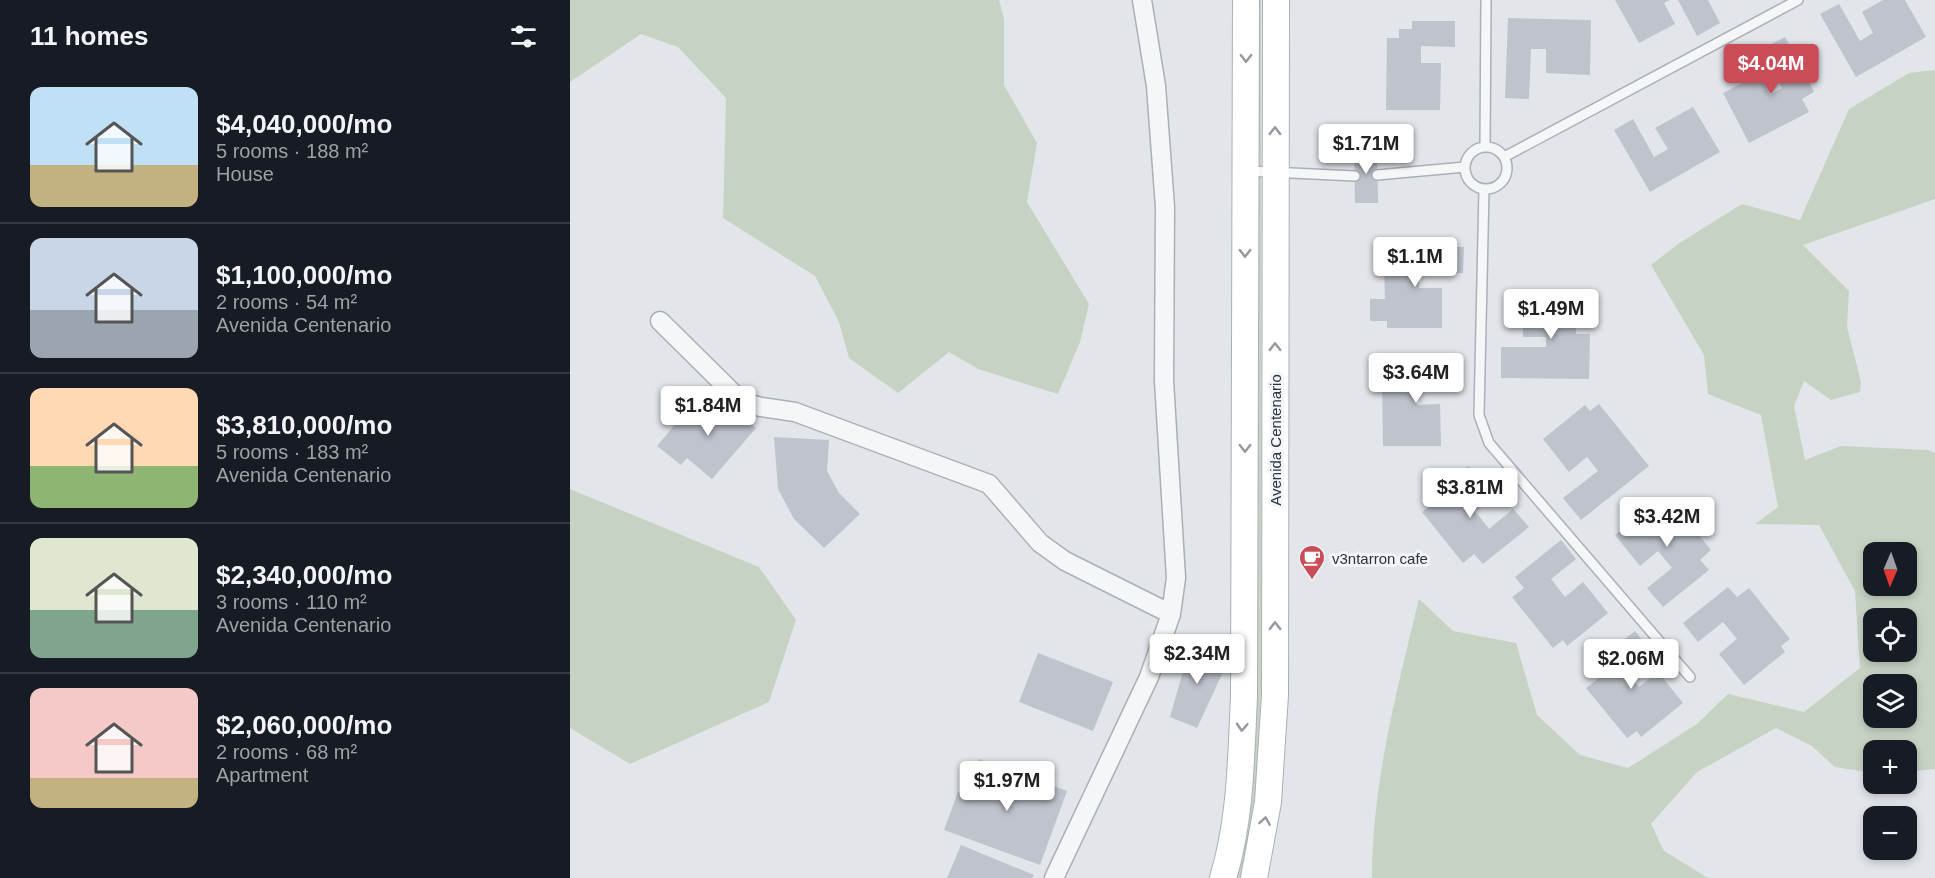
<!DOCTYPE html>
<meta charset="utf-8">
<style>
body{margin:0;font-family:Arial,sans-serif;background:#242831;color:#f1f3f6;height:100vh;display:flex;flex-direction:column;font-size:22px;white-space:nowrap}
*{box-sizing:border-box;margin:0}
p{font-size:20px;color:#9ea1a6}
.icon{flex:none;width:33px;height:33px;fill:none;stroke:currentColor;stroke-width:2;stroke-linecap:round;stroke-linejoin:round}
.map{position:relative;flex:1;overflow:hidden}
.panel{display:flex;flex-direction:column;background:#171b24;width:570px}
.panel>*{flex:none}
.needle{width:39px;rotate:182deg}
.tools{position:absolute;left:1293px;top:542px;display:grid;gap:12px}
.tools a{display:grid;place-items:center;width:54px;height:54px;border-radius:12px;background:#171b24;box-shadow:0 3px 9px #0003;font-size:30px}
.price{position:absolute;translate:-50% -51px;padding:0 14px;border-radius:6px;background:#fff;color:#222;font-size:20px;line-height:39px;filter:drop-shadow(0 2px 3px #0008)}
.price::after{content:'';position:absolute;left:50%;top:36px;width:18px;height:14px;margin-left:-9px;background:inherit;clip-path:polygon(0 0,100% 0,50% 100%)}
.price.selected{background:#ca4c57;color:#fff}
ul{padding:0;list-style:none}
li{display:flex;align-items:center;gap:18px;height:150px;padding:0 30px}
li+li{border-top:2px solid #363941}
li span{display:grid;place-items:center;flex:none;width:168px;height:120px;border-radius:12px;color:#555}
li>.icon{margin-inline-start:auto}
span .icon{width:72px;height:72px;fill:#fffc;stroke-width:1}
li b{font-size:26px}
h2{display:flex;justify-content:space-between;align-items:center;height:72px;padding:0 30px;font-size:26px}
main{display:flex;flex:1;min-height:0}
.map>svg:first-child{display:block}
.green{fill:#c6d3c3;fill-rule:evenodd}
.building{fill:#bfc3cc}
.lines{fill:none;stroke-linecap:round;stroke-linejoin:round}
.lane-casing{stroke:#abafb7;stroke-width:12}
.street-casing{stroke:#abafb7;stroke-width:21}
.secondary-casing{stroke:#abafb7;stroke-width:28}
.lane{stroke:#f5f6f8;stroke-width:9}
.street{stroke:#f5f6f8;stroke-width:18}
.secondary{stroke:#fff;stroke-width:26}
.oneway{stroke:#9598a0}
.labels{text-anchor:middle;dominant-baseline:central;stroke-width:6;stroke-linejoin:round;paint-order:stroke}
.street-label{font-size:15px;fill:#2b3141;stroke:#f2f4f7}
.poi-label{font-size:15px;fill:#2b3141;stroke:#f2f4f7;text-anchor:start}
</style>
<main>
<section class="panel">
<h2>11 homes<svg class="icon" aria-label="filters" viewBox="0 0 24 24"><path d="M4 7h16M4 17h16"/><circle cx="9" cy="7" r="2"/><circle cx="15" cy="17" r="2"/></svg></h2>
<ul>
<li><span style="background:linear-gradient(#bfe0f5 65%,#c2b280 0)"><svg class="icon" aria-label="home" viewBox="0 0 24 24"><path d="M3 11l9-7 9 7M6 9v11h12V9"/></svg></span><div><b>$4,040,000/mo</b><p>5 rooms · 188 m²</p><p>House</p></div></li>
<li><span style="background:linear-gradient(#c9d6e8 60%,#9aa5b1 0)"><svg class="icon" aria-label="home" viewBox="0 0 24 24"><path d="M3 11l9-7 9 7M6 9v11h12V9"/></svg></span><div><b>$1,100,000/mo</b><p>2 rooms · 54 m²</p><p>Avenida Centenario</p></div></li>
<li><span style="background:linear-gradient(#ffd9b3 65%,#8fb573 0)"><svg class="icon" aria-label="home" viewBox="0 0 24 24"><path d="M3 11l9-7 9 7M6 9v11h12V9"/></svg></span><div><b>$3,810,000/mo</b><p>5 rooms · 183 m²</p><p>Avenida Centenario</p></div></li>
<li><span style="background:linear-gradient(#dfe7d0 60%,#7fa58c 0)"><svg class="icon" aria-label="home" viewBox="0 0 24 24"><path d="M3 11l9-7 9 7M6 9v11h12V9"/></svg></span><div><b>$2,340,000/mo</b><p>3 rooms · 110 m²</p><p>Avenida Centenario</p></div></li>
<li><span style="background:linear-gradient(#f6c9c9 75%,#c2b280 0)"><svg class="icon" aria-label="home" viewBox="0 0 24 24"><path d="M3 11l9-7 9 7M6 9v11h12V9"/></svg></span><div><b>$2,060,000/mo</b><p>2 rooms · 68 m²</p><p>Apartment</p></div></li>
</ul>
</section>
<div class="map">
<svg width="1365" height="878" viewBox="0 0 1365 878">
<rect width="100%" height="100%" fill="#e2e5ea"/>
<path class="green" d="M0,0h429l5,19v66l33,58 -10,59 62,102 -9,38 -22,52 -80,-25 -29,-17 -51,41 -49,-35 -10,-36 -24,-46 -92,-58 3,-120 -48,-51 -37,-13 -71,48z
M688,0h3v688l-5,105 -5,39 -11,46h-3l10,-46 5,-40 5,-104z
M1365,70v129l-132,46 46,46 -2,36 14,55 -1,10 -29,8 -27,-19 -10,25 11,54 36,-14 87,4 7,3v316l-28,3 -1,-22h-32l-1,23 -38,-6 -23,-21 -36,-18 -79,44 -46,52 13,27 44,27h-336c0,-95 25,-188 47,-279l34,32 63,12 21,72 43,40 48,13 69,-44 31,-30 76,18 56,-44 -5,-77 -36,-66 -64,-1 23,-17 -17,-92 -53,-21 -4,-39 -53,-90 27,-21 64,-40 58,16 49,-111 60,-36zM1304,552h32v33h-32zM1304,618h32v33h-32zM1304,684h32v33h-32z
M0,489l189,78 37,53 -27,82 -139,62 -60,-36z"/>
<path class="building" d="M1045,0h55l-6,3 11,21 -36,19z
M1108,0h30l12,23 -23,13z
M1313,0h22l21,37 -70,40 -36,-63 19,-10 21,37 13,-8 -11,-21z
M938,18l83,2 -1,55 -44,-2v-24h-15l-2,50 -24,-1z
M842,21h43v26l-34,-1v17h20l-1,47h-54l1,-72h12v-9h13z
M1215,37l29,55 -12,7 7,13 -60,31 -26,-50 36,-19 11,21 12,-7 -20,-39z
M1123,107l27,45 -70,40 -36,-62 19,-11 21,38 14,-8 -13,-21z
M807,147l1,56h-23l-1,-55z
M829,247h65l-1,26h-44v15h23v40h-55v-7h-17v-22h15l-1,-38h16z
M953,294h55l1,7h11v17h-14v16h14l-1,45 -88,-1v-31h45v-10h-23z
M891,364v27h-44v14l23,-1 1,42h-58l-1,-67h15v-14z
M144,393l42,35 -44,51 -25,-21 -6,7 -24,-19 27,-32 8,6z
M1029,404l50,62 -68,54 -18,-22 35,-27 -11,-14 -18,15 -26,-33 42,-34 5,6z
M204,437l55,3 -2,31 12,22 21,21 -36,34 -30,-29 -16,-30z
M898,466l25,31 -18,14 14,18 24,-20 16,18 -46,37 -9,-10 -11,9 -41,-51 9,-7 -5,-6z
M1100,500l41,50 -11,10 9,10 -46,37 -16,-19 25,-20 -14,-17 -18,15 -25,-31 41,-33 5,5z
M991,540l15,19 -25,20 14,18 18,-15 25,31 -41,33 -4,-6 -10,8 -41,-51 12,-9 -9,-11z
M1158,587l9,10 12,-9 41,51 -9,7 4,6 -41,33 -25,-31 18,-15 -14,-17 -25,20 -15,-19z
M1065,631l15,19 -25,20 14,17 19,-15 25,31 -42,34 -4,-6 -10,7 -41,-50 12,-9 -9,-11z
M621,643l38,16 -32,69 -27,-11z
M468,653l75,29 -20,49 -74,-29z
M409,759l88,32 -27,74 -96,-35 14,-38h10z
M391,845l73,30 -2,3h-85z"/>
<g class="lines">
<defs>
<path id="lane" d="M915,147l1,-147
M895 168a21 21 0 1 1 42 0a21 21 0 1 1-42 0Z
M934,157l294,-157
M678,171l107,5
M807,175l88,-8
M914,189l-5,226 10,28 201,234"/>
<path id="street" d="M90,321l82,81 19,5 34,5 194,72 51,59 25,18 106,53
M484,878l95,-201 22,-63 5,-36 -12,-197 1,-174 -9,-121 -14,-86"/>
<path id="secondary" d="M653,878c18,-59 18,-121 21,-181l2,-697
M684,878l14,-76 7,-107 1,-695"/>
</defs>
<use href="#lane" class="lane-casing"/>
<use href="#street" class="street-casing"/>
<use href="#secondary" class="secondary-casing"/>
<use href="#lane" class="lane"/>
<use href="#street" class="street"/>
<use href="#secondary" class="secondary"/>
</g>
<defs><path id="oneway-chevron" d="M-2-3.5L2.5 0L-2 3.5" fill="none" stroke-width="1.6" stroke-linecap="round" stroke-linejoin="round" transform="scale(1.5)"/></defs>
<g class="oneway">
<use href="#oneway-chevron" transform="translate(676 58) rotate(90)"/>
<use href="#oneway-chevron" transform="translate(705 131) rotate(-89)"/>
<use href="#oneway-chevron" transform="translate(675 253) rotate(90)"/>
<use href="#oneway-chevron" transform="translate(705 347) rotate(-90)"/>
<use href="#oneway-chevron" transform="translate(675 448) rotate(90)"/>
<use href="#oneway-chevron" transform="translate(705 626) rotate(-90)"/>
<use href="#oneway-chevron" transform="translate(672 727) rotate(93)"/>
<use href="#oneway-chevron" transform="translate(695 821) rotate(-81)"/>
</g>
<defs>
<symbol id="cafe-pin" viewBox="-11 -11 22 30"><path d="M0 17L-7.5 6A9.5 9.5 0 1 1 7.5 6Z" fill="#ca4c57" stroke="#f2f4f7"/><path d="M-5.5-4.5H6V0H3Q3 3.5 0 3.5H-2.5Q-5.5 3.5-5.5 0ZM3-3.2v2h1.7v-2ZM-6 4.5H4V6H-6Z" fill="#fff"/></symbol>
</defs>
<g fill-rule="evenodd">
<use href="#cafe-pin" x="727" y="543" width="30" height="40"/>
</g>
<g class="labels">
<g class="street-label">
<text transform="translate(705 440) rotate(-90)">Avenida Centenario</text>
</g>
<g class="poi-label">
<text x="762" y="558">v3ntarron cafe</text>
</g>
</g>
</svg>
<div class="tools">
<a><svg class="needle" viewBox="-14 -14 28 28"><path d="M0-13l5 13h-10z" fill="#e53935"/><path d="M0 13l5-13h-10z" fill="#9ea1a6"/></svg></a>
<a><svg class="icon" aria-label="locate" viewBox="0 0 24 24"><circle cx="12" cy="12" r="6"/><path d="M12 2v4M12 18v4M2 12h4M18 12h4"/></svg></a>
<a><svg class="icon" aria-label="layers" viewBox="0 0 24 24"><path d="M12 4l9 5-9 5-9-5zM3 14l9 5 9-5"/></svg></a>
<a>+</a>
<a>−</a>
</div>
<b class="price selected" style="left:1201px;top:95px">$4.04M</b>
<b class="price" style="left:796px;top:175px">$1.71M</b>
<b class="price" style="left:845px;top:288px">$1.1M</b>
<b class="price" style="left:981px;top:340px">$1.49M</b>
<b class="price" style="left:846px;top:404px">$3.64M</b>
<b class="price" style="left:138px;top:437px">$1.84M</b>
<b class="price" style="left:900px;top:519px">$3.81M</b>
<b class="price" style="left:1097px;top:548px">$3.42M</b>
<b class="price" style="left:627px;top:685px">$2.34M</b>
<b class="price" style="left:1061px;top:690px">$2.06M</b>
<b class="price" style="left:437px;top:812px">$1.97M</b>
</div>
</main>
